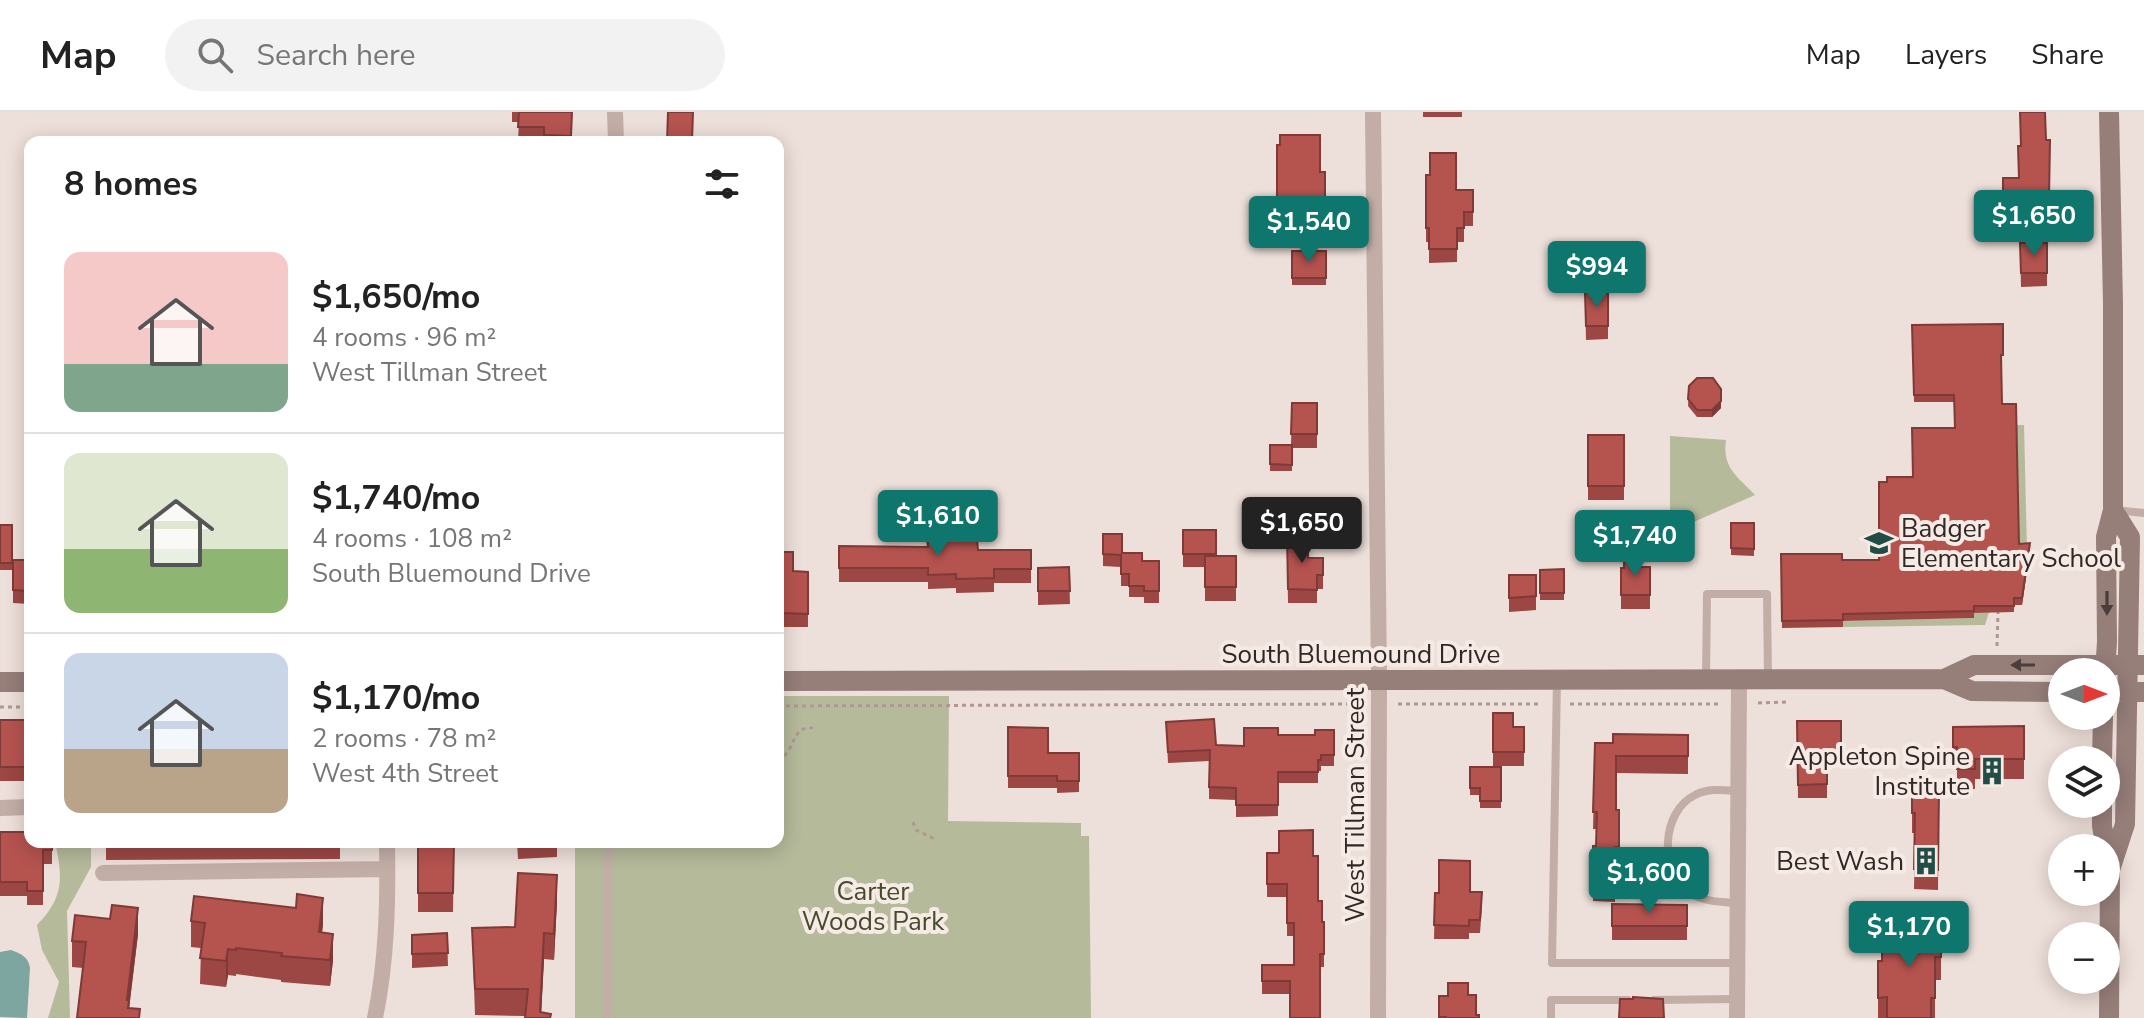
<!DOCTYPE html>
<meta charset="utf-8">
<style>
body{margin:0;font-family:"Nunito Sans",sans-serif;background:#f2f2f2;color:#222;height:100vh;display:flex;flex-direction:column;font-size:30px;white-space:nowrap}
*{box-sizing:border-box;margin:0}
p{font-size:26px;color:#767676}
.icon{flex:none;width:44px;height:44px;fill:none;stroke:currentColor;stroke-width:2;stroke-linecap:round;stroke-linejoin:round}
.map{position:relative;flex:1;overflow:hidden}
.details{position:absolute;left:24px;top:24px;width:760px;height:712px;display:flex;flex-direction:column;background:#fff;border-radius:16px;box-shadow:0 4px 20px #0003}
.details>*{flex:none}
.needle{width:52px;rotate:90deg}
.tools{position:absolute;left:2048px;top:546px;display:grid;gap:16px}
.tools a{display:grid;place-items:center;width:72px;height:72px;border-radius:50%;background:#fff;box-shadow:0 4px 20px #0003;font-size:40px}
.price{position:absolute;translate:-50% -68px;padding:0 18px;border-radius:8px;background:#0f766e;color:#fff;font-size:26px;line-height:52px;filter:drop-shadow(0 2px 4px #0008)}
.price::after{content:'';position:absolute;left:50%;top:48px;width:24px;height:18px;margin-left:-12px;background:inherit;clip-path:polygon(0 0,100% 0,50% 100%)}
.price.current{background:#222;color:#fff}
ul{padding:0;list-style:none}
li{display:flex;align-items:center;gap:24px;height:200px;padding:0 40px}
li+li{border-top:2px solid #e0e0e0}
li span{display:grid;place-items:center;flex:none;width:224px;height:160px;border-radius:16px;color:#555}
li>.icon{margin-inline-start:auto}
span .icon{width:96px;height:96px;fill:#fffc;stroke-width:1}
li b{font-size:34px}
h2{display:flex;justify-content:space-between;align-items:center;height:96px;padding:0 40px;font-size:34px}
header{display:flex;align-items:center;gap:48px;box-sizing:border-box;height:112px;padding:0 40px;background:#fff;border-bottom:2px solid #e0e0e0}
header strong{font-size:38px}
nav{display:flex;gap:44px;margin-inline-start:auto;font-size:28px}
.search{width:560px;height:72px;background:#f2f2f2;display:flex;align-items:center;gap:20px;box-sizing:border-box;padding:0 28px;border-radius:44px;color:#767676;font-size:30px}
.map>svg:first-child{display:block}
.green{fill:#b5ba9b}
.water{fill:#7ca69f}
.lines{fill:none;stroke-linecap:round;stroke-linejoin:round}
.path{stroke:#ae9891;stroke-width:3;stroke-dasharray:4 4;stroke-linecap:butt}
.lane{stroke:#c3aea7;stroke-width:8}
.street{stroke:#c3aea7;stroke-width:16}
.secondary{stroke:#967e79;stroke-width:20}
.wall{fill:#9c4744}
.shaded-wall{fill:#7f3a37}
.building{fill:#b5534f;stroke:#7f3a37;stroke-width:2}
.oneway{fill:#4a3d3b}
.labels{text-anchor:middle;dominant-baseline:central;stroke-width:8;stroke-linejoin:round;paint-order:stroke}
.poi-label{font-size:26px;fill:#312726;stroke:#f5eae4;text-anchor:end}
.street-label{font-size:26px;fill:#312726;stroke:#f5eae4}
.park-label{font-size:26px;fill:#464b2d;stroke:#f5eae4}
</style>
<header>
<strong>Map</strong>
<div class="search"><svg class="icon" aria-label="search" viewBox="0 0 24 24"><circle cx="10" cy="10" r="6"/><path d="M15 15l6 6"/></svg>Search here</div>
<nav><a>Map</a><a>Layers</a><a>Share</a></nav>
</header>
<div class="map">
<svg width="2144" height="906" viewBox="0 0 2144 906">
<rect width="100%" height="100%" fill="#eddfd9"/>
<path class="green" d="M2016,313h8l3,125h-8z
M1670,324l56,4c-4,28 11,36 29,55l-73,32 -12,-4z
M1989,500l-4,13 -142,2v-6l130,-3 1,-5z
M778,584h171l-1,125 133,2v13h8l2,182h-516v-176h203z
M55,730h36v25l-24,44 3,107h-22l11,-36 -17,-32 -5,-25c27,-28 26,-47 18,-83z"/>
<path class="water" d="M11,838c11,4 17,7 19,18l-3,50 -27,-1v-65z"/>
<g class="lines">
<path class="path" d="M1997,534l1,-34
M1758,591l29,-1v-3
M1398,592h144
M1570,592h152
M778,594l584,-2
M0,595h30
M778,649c19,-11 12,-35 35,-33
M913,710l3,8 19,9"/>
<path class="lane" d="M2114,398l30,3
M1706,567l1,-85h60l1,85
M1557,568l-5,283h185
M1737,791c-16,-1 -34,-1 -48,-11 -30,-22 -28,-80 6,-97 13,-7 29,-5 43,-4
M1654,888l83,-1
M607,906l1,-162 4,-14
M1551,906v-18h77"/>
<path class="street" d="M615,0l1,30
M1373,0l6,568 -1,338
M0,696l30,-1
M103,761l284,-4
M375,906c12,-58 13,-117 12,-176
M1737,906l2,-339"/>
<path class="secondary" d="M2105,560l2,-30 -1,-105 7,-27v-206l-4,-192
M1944,567l30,-14h170
M778,569l1166,-2 28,12 90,1
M0,570h30
M2106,579l38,1
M2102,648l1,-44
M2102,692v22l8,44 -1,148
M2110,758l15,-46 5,-287 -17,-27"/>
</g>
<path class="wall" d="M512,0h60l-1,30 -53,-2 1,-18h-7z
M1423,0h39v5h-39z
M2046,28h4l-1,71 -46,1v-34h16z
M1277,33l43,27h5v44h-19v10h-24v-15h-5z
M1426,63l30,15h17v36h-9v16h-7v20l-28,1v-21h-3z
M2020,131h27v43l-26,1z
M1292,139h34v34h-34z
M1585,180h23v47l-22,1z
M1912,213l91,37h-2l1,42 17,140 11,6 -8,55h-8v7l-40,1v5l-131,3v6l-61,1 -1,-74 61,6h37l8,-78 26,-5 42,-49 -1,-26h-40z
M1689,274l32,3v19l-9,9h-15l-9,-11z
M1292,291h25v45h-25v23h-22v-26h21z
M1588,323h36v65h-36z
M1731,411h23v33l-23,-1z
M0,413h12v45h-12z
M1183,418h33v26h20v45h-31v-34h-22z
M1103,422l19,19 20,8h17v42h-15v-6h-15v-11h-8v-19l-18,-1z
M1287,423l21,23h15v31h-6v14h-29z
M969,427l9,11h53v33h-37v9l-38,1v-5l-28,1v-7h-89v-36l89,1z
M778,440l15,19 15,1v55h-26v-17h-4z
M13,448h17v44l-17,-1z
M1069,455l1,37 -32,1v-37z
M1650,455v42h-29v-41z
M1564,457v31h-24v-30z
M1509,463h27v35l-27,2z
M1493,601l20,14h11v39h-31z
M0,608h27v61h-27z
M1797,609h44v43h-14v34h-29z
M1166,610l50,23 28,1 34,-11h37l19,-5v36h-13v5h-3v12h-40v33l-42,1v-17l-27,-1v-38l-41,2z
M2024,614v53h-49v10h-18v-22h-4v-40z
M1008,615l40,26h31v39l-22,1v-5h-49z
M1688,623v39l-72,-1v37h3v55h-4v37l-22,-1v-55h3l1,-17h-4l2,-86h18z
M1470,655h31v41h-21v-13h-10z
M1912,676l27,1 -1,101 -24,-1 1,-56h-3z
M0,720l52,10v22h-9v41h-16v-9h-27z
M106,730h234v17l-234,1z
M418,730h36l-1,70h-35z
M517,730h40v15l-39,2z
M1267,741l46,3 9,66h2v45h-4l-30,27h-28v-29h32v-29h-7v-39h-20z
M1470,780l12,14 -2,27h-11v6h-35l1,-46z
M557,789l-3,59 -10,-1 -3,54 -16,3 -50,-1 -3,-87 43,-1z
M1612,792l75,1v35h-75z
M191,809l132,3 -1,8 11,28 -3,26 -49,-4v-2l-45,-6v2l-8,-1 -2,12 -26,-3 1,-36 -10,-1z
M1941,813v55h-6v38h-57v-57h4z
M447,821l1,33 -36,2v-33z
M138,822l-9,74 11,10 -57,-50 -11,-1v-26z"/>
<path class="shaded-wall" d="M1721,289v7l-9,9v-7z
M2030,431v7l-8,55v-7z
M557,763v26l-3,59v-26z
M323,786v26l-4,34v-26z
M138,796v26l-9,75 -2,-9z
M544,821v26l-3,59h-1z
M333,822v26l-3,26v-26z
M228,837v26l-2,12v-26z"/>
<path class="building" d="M519,0h53l-1,24 -27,-1v-8h-26z
M668,0h25l-1,30h-25z
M2020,0h25l1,28h4l-1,58h-46v-20h16l-1,-32h3z
M1280,23h40v37h5v30h-19v10h-24v-14h-5v-53h3z
M1430,41h26v37h17v22h-9v16h-7v21h-28v-21h-3v-53h4z
M2020,131h27v30h-26z
M1292,139h34v27h-34z
M1585,180h23v34h-22z
M2003,212v31h-2l1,49h14l3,140 11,-1 -8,55h-8v8h-40v5l-131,3v6l-61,1 -1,-67h61v6h37v-78h8v-5h26l-1,-49h43l-1,-33h-40l-2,-70z
M1697,266h16l8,11v12l-9,9h-15l-9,-11 1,-13z
M1292,291h25v31h-26z
M1588,323h36v51h-36z
M1270,333h22v20l-22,-1z
M1731,411h23v26l-23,-1z
M0,413h12v38h-12z
M1183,418h33v24h-33z
M1103,422h19v19h20v8h17v30h-15v-5h-15v-12h-8v-19l-18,-1z
M1287,423h21v23h15v17h-6v15l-29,-1z
M969,425v2h8l1,11h53v19h-37v9l-38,1v-5l-28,1v-7h-89v-22l89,1 -1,-9z
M778,440h15v19l15,1v42l-26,-1v-17h-4z
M1205,444h31v31h-31z
M1624,445h16v10h10v28h-29v-27h3z
M13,448h17v31l-17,-1z
M1069,455l1,24h-32v-23z
M1564,457v24h-24v-23z
M1509,463h27v21l-27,2z
M1493,601h20v14h11v25h-31z
M1214,607l2,26 28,1v-18h34v7h37v-5h19v25h-13v5h-3v12h-40v33h-42v-17l-27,-1 1,-37 -42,2 -2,-30z
M0,608h27v47h-27z
M1797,609h44v30h-14v33l-29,1z
M2024,614v33h-49v10h-18v-22h-4v-20z
M1008,615l40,1v25h31v28h-22v-5h-49z
M1613,622l75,1v21h-72v54h3v37h-4v37h-22v-38h3l1,-34h-4l2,-69h18z
M1470,655h31v34h-21v-13h-10z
M1912,676l27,1 -1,81 -24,-1 1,-56h-3z
M26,714h4v16h22v8h-9v41h-16v-9h-27v-50h26z
M1313,718v26h5v45h4v21h2v32h-4v64h-30v-37h-28v-16h32v-42h-7v-39h-20v-31h12v-22z
M418,730h36l-1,51h-35z
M1439,748l31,1v31h12l-2,28h-11v6l-35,-1 1,-32h4z
M518,761l39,2 -3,59 -10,-1 -4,79 11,2 -1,4h-25l3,-29h-53l-3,-61 43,-1z
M297,782l26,4 -4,34 14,2 -3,26 -49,-4 1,-3 -46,-5v2l-8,-1 -2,12 -26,-3 5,-35 -14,-2 3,-25 102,12z
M1612,792l75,1v21h-75z
M112,793l26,3 -11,92h2l-1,8 12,1 -1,9h-62l9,-76 -14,-1 3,-26 35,4z
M1882,813h59v32h-6v41h-4v20h-44v-21l-9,1v-37h4z
M447,821l1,20 -36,1v-19z
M1448,871h20v12h8v20h3v3h-33v-1h-7v-21h9z
M1633,885l30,2 1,19h-45l1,-19h13z"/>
<defs><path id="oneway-solid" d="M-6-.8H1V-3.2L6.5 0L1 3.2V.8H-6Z" transform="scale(2)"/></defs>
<g class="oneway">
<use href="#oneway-solid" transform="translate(2107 491) rotate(90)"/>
<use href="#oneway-solid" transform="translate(2023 553) rotate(180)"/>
</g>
<defs>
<symbol id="school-bare" viewBox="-9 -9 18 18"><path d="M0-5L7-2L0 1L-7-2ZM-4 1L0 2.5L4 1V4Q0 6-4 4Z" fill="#224c46" stroke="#f5eae4" stroke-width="2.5" paint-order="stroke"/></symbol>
<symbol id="building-bare" viewBox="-9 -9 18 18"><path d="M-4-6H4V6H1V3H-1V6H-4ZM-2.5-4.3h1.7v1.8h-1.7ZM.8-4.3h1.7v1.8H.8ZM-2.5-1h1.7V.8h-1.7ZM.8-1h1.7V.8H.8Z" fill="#224c46" stroke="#f5eae4" stroke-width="2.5" paint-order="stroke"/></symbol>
</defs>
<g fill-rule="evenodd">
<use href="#school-bare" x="1859" y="411" width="40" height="40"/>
<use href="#building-bare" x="1972" y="639" width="40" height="40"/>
<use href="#building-bare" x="1906" y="729" width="40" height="40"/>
</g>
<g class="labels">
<g class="poi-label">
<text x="1901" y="416" text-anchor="start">Badger<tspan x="1901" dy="30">Elementary School</tspan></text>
<text x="1970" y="644">Appleton Spine<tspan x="1970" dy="30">Institute</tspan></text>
<text x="1904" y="749">Best Wash</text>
</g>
<g class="street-label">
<text x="1361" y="542">South Bluemound Drive</text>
<text transform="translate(1355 693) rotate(-90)">West Tillman Street</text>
</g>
<g class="park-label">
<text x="873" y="779">Carter<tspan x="873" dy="30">Woods Park</tspan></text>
</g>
</g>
</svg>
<div class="tools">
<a><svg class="needle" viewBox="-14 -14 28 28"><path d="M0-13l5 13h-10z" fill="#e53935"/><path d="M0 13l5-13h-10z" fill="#767676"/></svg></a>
<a><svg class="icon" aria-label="layers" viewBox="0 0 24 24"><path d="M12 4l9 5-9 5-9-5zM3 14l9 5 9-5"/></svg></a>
<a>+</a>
<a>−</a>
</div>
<b class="price" style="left:2034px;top:146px">$1,650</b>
<b class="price" style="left:1309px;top:152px">$1,540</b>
<b class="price" style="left:1597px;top:197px">$994</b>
<b class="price" style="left:938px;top:446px">$1,610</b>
<b class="price current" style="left:1302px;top:453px">$1,650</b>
<b class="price" style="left:1635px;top:466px">$1,740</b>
<b class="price" style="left:1649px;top:803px">$1,600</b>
<b class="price" style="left:1909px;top:857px">$1,170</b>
<section class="details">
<h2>8 homes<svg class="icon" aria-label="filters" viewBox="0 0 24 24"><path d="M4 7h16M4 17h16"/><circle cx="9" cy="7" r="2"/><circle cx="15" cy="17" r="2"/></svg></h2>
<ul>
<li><span style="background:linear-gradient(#f6c9c9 70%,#7fa58c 0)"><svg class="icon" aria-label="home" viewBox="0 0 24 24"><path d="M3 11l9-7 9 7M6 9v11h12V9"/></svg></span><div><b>$1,650/mo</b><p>4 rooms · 96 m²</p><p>West Tillman Street</p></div></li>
<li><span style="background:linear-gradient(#dfe7d0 60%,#8fb573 0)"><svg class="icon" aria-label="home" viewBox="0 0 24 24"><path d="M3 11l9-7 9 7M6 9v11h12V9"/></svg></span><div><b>$1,740/mo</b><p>4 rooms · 108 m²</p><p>South Bluemound Drive</p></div></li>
<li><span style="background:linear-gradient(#c9d6e8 60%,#b9a48a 0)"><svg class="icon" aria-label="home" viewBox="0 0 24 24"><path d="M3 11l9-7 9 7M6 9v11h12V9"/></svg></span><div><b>$1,170/mo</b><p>2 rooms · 78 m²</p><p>West 4th Street</p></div></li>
</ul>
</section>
</div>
